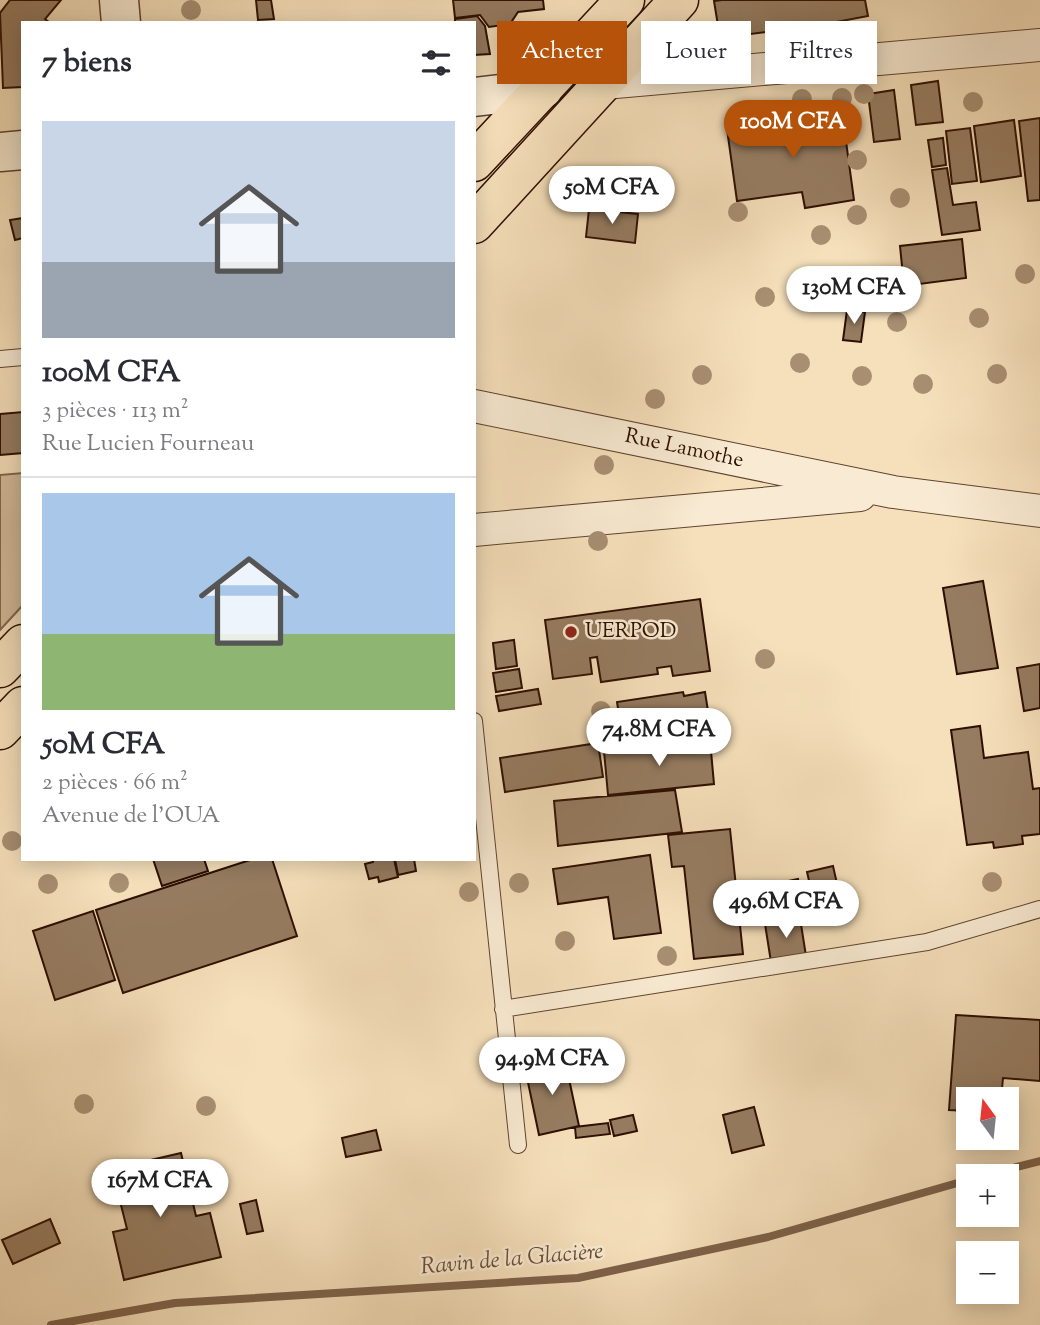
<!DOCTYPE html>
<html lang="fr">
<meta charset="utf-8">
<style>
body{margin:0;font-family:"Sorts Mill Goudy",serif;background:#f7f7f7;color:#2b2b33;height:100vh;display:flex;flex-direction:column;font-size:26px;white-space:nowrap}
*{box-sizing:border-box;margin:0}
p{font-size:23px;color:#7c7c81}
.icon{flex:none;width:38px;height:38px;fill:none;stroke:currentColor;stroke-width:2;stroke-linecap:round;stroke-linejoin:round}
.map{position:relative;flex:1;overflow:hidden}
.details{position:absolute;left:21px;top:21px;width:455px;height:840px;display:flex;flex-direction:column;background:#fff;border-radius:0px;box-shadow:0 4px 18px #0003}
.details>*{flex:none}
.banner{position:absolute;left:497px;top:21px;width:438px;height:63px;display:flex;gap:14px}
.needle{width:46px;rotate:345deg}
.buttons{position:absolute;left:956px;top:1087px;display:grid;gap:14px}
.buttons a{display:grid;place-items:center;width:63px;height:63px;border-radius:0px;background:#fff;box-shadow:0 4px 18px #0003;font-size:35px}
.price{position:absolute;translate:-50% -60px;padding:0 16px;border-radius:24px;background:#fff;color:#222;font-size:23px;line-height:46px;filter:drop-shadow(0 2px 4px #0008)}
.price::after{content:'';position:absolute;left:50%;top:42px;width:21px;height:16px;margin-left:-10px;background:inherit;clip-path:polygon(0 0,100% 0,50% 100%)}
.price.current{background:#b45309;color:#fff}
ul{padding:0;list-style:none}
li{display:grid;align-content:center;gap:14px;height:371px;padding:0 21px}
li+li{border-top:2px solid #e1e1e2}
li span{display:grid;place-items:center;height:217px;border-radius:0px;color:#555}
li>.icon{margin-inline-start:auto}
span .icon{width:126px;height:126px;fill:#fffc;stroke-width:1}
li b{font-size:30px}
h2{display:flex;justify-content:space-between;align-items:center;height:84px;padding:0 21px;font-size:30px}
.pill{padding:0 24px;border-radius:0px;background:#fff;box-shadow:0 4px 18px #0003;font-size:24px;line-height:63px}
.pill.current{background:#b45309;color:#fff}
.map>svg:first-child{display:block}
.green{fill:#d4bc9b;stroke:#81664e;stroke-width:2}
.lines{fill:none;stroke-linecap:round;stroke-linejoin:round}
.stream{stroke:#7d624a;stroke-width:8}
.building{fill:#967c61;stroke:#2e0f00;stroke-width:2}
.service-casing{stroke:#60432f;stroke-width:18}
.minor-casing{stroke:#60432f;stroke-width:34}
.tertiary-casing{stroke:#60432f;stroke-width:41}
.primary-casing{stroke:#2e0f00;stroke-width:41}
.service{stroke:#f9ebd3;stroke-width:16}
.minor{stroke:#f9ebd3;stroke-width:32}
.tertiary{stroke:#f9ebd3;stroke-width:38}
.primary{stroke:#f6e0bb;stroke-width:38}
.tree{fill:#a88f72}
.poi-dot{fill:#8f2418;stroke:#f9ebd3;stroke-width:2.5}
.labels{text-anchor:middle;dominant-baseline:central;stroke-width:5;stroke-linejoin:round;paint-order:stroke}
.street-label{font-size:21px;fill:#2e0f00;stroke:#f9ebd3}
.poi-label{font-size:21px;fill:#2e0f00;stroke:#f9ebd3;text-anchor:start}
.water-label{font-size:23px;font-style:italic;fill:#694d37;stroke:#f9ebd3}
</style>
<div class="map">
<svg width="1040" height="1325" viewBox="0 0 1040 1325">
<rect width="100%" height="100%" fill="#f6e0bb"/>
<filter id="stains"><feTurbulence type="fractalNoise" baseFrequency=".00286" numOctaves="4"/><feColorMatrix values="0 0 0 0 .2 0 0 0 0 .09 0 0 0 0 .02 0 0 0 .5 -.17"/></filter>
<radialGradient id="worn" r=".72"><stop offset=".6" stop-color="#630" stop-opacity="0"/><stop offset="1" stop-color="#630" stop-opacity=".3"/></radialGradient>
<path class="green" d="M23,473v132l-23,25v-155z"/>
<g class="lines">
<path class="stream" d="M982,1176l58,-15
M51,1325l124,-22 403,-25 190,-41 200,-57"/>
</g>
<path class="building" d="M10,0h51l-16,19 5,4h-27v64l-20,1 -3,-75z
M256,0h15l3,19 -16,1z
M453,0h90l1,9 -26,3 -8,12 -21,3 -9,-12 -25,3z
M722,0h143l3,16 -32,6 1,11 -23,4 -2,-11 -92,12 -6,-37z
M477,16l8,10 5,28 -16,1v-32h-19v-4z
M938,81l5,41 -27,3 -5,-40z
M894,90l6,49 -26,3 -6,-48z
M842,112l12,88 -49,8 -3,-16 -65,9 -10,-72z
M1040,118v82l-12,1 -9,-80z
M1014,120l7,56 -40,6 -7,-56z
M970,128l7,53 -25,3 -6,-53z
M943,138l3,27 -14,2 -4,-27z
M947,168l6,37 23,-3 4,28 -38,5 -10,-65z
M589,209l49,5 -3,29 -49,-6z
M23,218v20l-8,2 -5,-20z
M962,239l4,39 -62,8 -4,-40z
M847,310l18,2 -4,30 -18,-2z
M23,412v41l-23,2v-41z
M983,581l15,87 -41,6 -14,-86z
M700,599l10,72 -37,5 -2,-10 -14,2 1,6 -57,8 -4,-25 -7,1 2,16 -39,5 -8,-59z
M514,640l3,26 -21,3 -3,-26z
M1040,664v44l-16,3 -7,-43z
M519,669l3,19 -26,4 -3,-19z
M538,689l3,15 -42,7 -3,-15z
M683,692l1,4 21,-4 6,38 -10,1v4l-77,12 -7,-45z
M980,726l4,32 44,-6 5,37 7,-1v46l-18,2 1,8 -29,4 -1,-6 -26,3 -16,-115z
M710,740l4,44 -106,11 -4,-44z
M598,743l5,34 -98,15 -5,-34z
M675,790l7,42 -124,14 -4,-45z
M730,829l13,125 -49,5 -10,-93 -12,1 -4,-32z
M650,855l11,78 -47,6 -6,-42 -50,7 -5,-35z
M153,859h51l4,12 -46,15z
M253,859h19l25,77 -174,57 -27,-83z
M373,859h21l4,18 -19,5 -1,-5 -9,2 -4,-15 8,-2z
M395,859h19l2,12 -18,4z
M833,866l7,31 -26,5 -7,-30z
M798,879l6,28 -53,11 -6,-28z
M93,911l22,69 -60,20 -22,-69z
M800,918l6,38 -35,6 -6,-38z
M956,1015l84,5v61l-37,-3 -2,21h-33v12l-19,-1z
M565,1060l14,66 -40,9 -14,-67z
M754,1107l10,38 -32,8 -9,-38z
M633,1115l4,16 -23,5 -4,-16z
M608,1123l2,11 -34,4 -1,-11z
M376,1130l5,20 -35,7 -4,-19z
M181,1153l15,63 14,-3 11,44 -97,23 -11,-48 14,-3 -15,-60z
M256,1200l7,31 -16,3 -7,-30z
M50,1219l10,24 -47,21 -11,-24z"/>
<g class="lines">
<defs>
<path id="service" d="M0,359l23,-2
M474,721l44,424
M503,1009l424,-67 113,-33"/>
<path id="minor" d="M604,83l436,-38
M474,406l419,86 147,19
M474,530l386,-35"/>
<path id="tertiary" d="M119,0l2,23
M474,97l69,-8
M0,152l23,-2"/>
<path id="primary" d="M474,162l151,-162
M474,224l205,-224
M0,668l23,-24
M0,730l23,-24"/>
</defs>
<use href="#service" class="service-casing"/>
<use href="#minor" class="minor-casing"/>
<use href="#tertiary" class="tertiary-casing"/>
<use href="#primary" class="primary-casing"/>
<use href="#service" class="service"/>
<use href="#minor" class="minor"/>
<use href="#tertiary" class="tertiary"/>
<use href="#primary" class="primary"/>
</g>
<g class="tree">
<circle cx="191" cy="10" r="10"/>
<circle cx="864" cy="94" r="10"/>
<circle cx="842" cy="98" r="10"/>
<circle cx="802" cy="99" r="10"/>
<circle cx="973" cy="102" r="10"/>
<circle cx="857" cy="160" r="10"/>
<circle cx="900" cy="198" r="10"/>
<circle cx="738" cy="212" r="10"/>
<circle cx="857" cy="215" r="10"/>
<circle cx="821" cy="235" r="10"/>
<circle cx="1025" cy="274" r="10"/>
<circle cx="765" cy="297" r="10"/>
<circle cx="814" cy="299" r="10"/>
<circle cx="979" cy="318" r="10"/>
<circle cx="897" cy="322" r="10"/>
<circle cx="800" cy="363" r="10"/>
<circle cx="997" cy="374" r="10"/>
<circle cx="702" cy="375" r="10"/>
<circle cx="862" cy="376" r="10"/>
<circle cx="923" cy="384" r="10"/>
<circle cx="655" cy="399" r="10"/>
<circle cx="604" cy="465" r="10"/>
<circle cx="598" cy="541" r="10"/>
<circle cx="765" cy="659" r="10"/>
<circle cx="601" cy="711" r="10"/>
<circle cx="12" cy="841" r="10"/>
<circle cx="992" cy="882" r="10"/>
<circle cx="119" cy="883" r="10"/>
<circle cx="519" cy="883" r="10"/>
<circle cx="48" cy="884" r="10"/>
<circle cx="469" cy="892" r="10"/>
<circle cx="565" cy="941" r="10"/>
<circle cx="667" cy="956" r="10"/>
<circle cx="84" cy="1104" r="10"/>
<circle cx="206" cy="1106" r="10"/>
</g>
<circle class="poi-dot" cx="571" cy="632" r="7"/>
<g class="labels">
<g class="street-label">
<text transform="translate(684 449) rotate(12)">Rue Lamothe</text>
</g>
<g class="poi-label">
<text x="585" y="632">UERPOD</text>
</g>
<g class="water-label">
<text transform="translate(512 1260) rotate(-5)">Ravin de la Glacière</text>
</g>
</g>
<rect width="100%" height="100%" filter="url(#stains)"/>
<rect width="100%" height="100%" fill="url(#worn)"/>
</svg>
<div class="buttons">
<a><svg class="needle" viewBox="-14 -14 28 28"><path d="M0-13l5 13h-10z" fill="#e53935"/><path d="M0 13l5-13h-10z" fill="#7c7c81"/></svg></a>
<a>+</a>
<a>−</a>
</div>
<b class="price current" style="left:793px;top:160px">100M CFA</b>
<b class="price" style="left:612px;top:226px">50M CFA</b>
<b class="price" style="left:854px;top:326px">130M CFA</b>
<b class="price" style="left:659px;top:768px">74.8M CFA</b>
<b class="price" style="left:786px;top:940px">49.6M CFA</b>
<b class="price" style="left:552px;top:1097px">94.9M CFA</b>
<b class="price" style="left:160px;top:1219px">167M CFA</b>
<div class="banner">
<a class="pill current">Acheter</a>
<a class="pill">Louer</a>
<a class="pill">Filtres</a>
</div>
<section class="details">
<h2>7 biens<svg class="icon" aria-label="filters" viewBox="0 0 24 24"><path d="M4 7h16M4 17h16"/><circle cx="9" cy="7" r="2"/><circle cx="15" cy="17" r="2"/></svg></h2>
<ul>
<li><span style="background:linear-gradient(#c9d6e8 65%,#9aa5b1 0)"><svg class="icon" aria-label="home" viewBox="0 0 24 24"><path d="M3 11l9-7 9 7M6 9v11h12V9"/></svg></span><div><b>100M CFA</b><p>3 pièces · 113 m²</p><p>Rue Lucien Fourneau</p></div></li>
<li><span style="background:linear-gradient(#a9c7e8 65%,#8fb573 0)"><svg class="icon" aria-label="home" viewBox="0 0 24 24"><path d="M3 11l9-7 9 7M6 9v11h12V9"/></svg></span><div><b>50M CFA</b><p>2 pièces · 66 m²</p><p>Avenue de l'OUA</p></div></li>
</ul>
</section>
</div>
